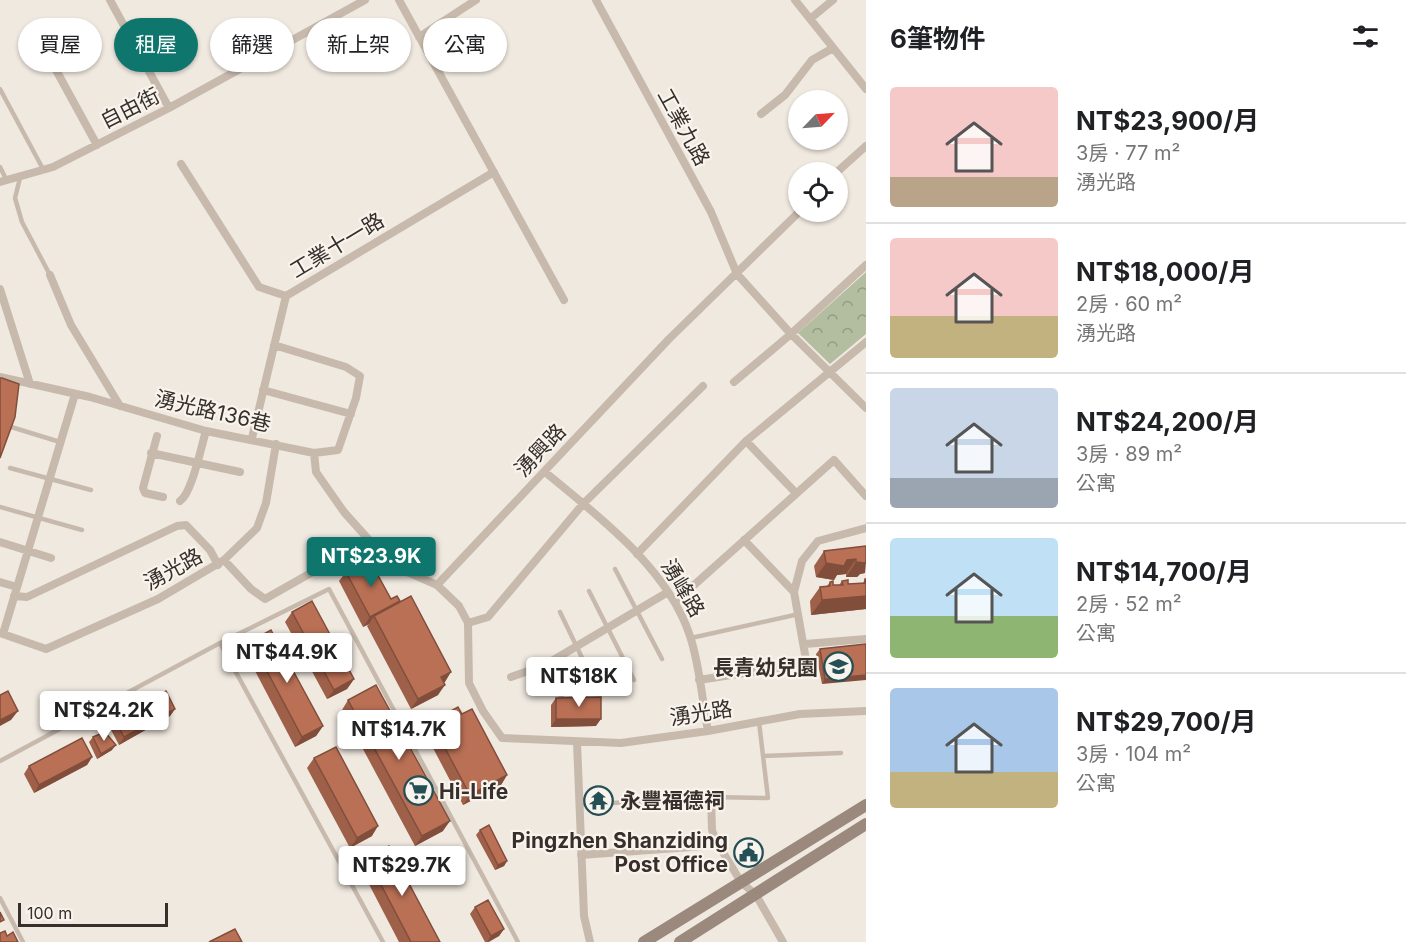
<!DOCTYPE html>
<html lang="zh-TW">
<meta charset="utf-8">
<style>
body{margin:0;font-family:Inter,"Noto Sans TC",sans-serif;background:#f6f6f6;color:#202124;height:100vh;display:flex;flex-direction:column;font-size:22px;white-space:nowrap}
*{box-sizing:border-box;margin:0}
p{font-size:20px;color:#757577}
.icon{flex:none;width:33px;height:33px;fill:none;stroke:currentColor;stroke-width:2;stroke-linecap:round;stroke-linejoin:round}
.map{position:relative;flex:1;overflow:hidden}
.drawer{display:flex;flex-direction:column;background:#fff;width:540px}
.drawer>*{flex:none}
.hud{position:absolute;left:18px;top:18px;width:570px;height:54px;display:flex;gap:12px}
.needle{width:39px;rotate:65deg}
.buttons{position:absolute;left:788px;top:90px;display:grid;gap:12px}
.buttons a{display:grid;place-items:center;width:60px;height:60px;border-radius:50%;background:#fff;box-shadow:0 2px 4px #0004;font-size:30px}
.scale{position:absolute;left:18px;bottom:15px;width:150px;box-sizing:border-box;padding-left:6px;border:3px solid #362f2b;border-top:0;font-size:16px;line-height:21px;white-space:nowrap;color:#362f2b;-webkit-text-stroke:4px #f8f3ec;paint-order:stroke}
.price{position:absolute;translate:-50% -51px;padding:0 14px;border-radius:6px;background:#fff;color:#222;font-size:20px;line-height:39px;filter:drop-shadow(0 2px 3px #0008)}
.price::after{content:'';position:absolute;left:50%;top:36px;width:18px;height:14px;margin-left:-9px;background:inherit;clip-path:polygon(0 0,100% 0,50% 100%)}
.price.selected{background:#0f766e;color:#fff}
ul{padding:0;list-style:none}
li{display:flex;align-items:center;gap:18px;height:150px;padding:0 24px}
li+li{border-top:2px solid #e0e0e0}
li span{display:grid;place-items:center;flex:none;width:168px;height:120px;border-radius:6px;color:#555}
li>.icon{margin-inline-start:auto}
span .icon{width:72px;height:72px;fill:#fffc;stroke-width:1}
li b{font-size:26px}
h2{display:flex;justify-content:space-between;align-items:center;height:72px;padding:0 24px;font-size:26px}
.pill{padding:0 21px;border-radius:27px;background:#fff;box-shadow:0 2px 4px #0004;font-size:21px;line-height:54px}
.pill.selected{background:#0f766e;color:#fff}
main{display:flex;flex:1;min-height:0}
.map>svg:first-child{display:block}
.forest{fill:url(#forest-crowns)}
.lines{fill:none;stroke-linecap:round;stroke-linejoin:round}
.lane{stroke:#c7baad;stroke-width:4.5}
.street{stroke:#c7baad;stroke-width:8}
.secondary{stroke:#9b897e;stroke-width:12}
.wall{fill:#9f6049}
.shaded-wall{fill:#824e3c}
.building{fill:#b97055;stroke:#824e3c;stroke-width:1.5}
.labels{text-anchor:middle;dominant-baseline:central;stroke-width:4.5;stroke-linejoin:round;paint-order:stroke}
.street-label{font-size:21px;fill:#362f2b;stroke:#f8f3ec}
.poi-label{font-size:21px;font-weight:bold;fill:#362f2b;stroke:#f8f3ec;text-anchor:end}
</style>
<main>
<div class="map">
<svg width="866" height="942" viewBox="0 0 866 942">
<defs>
<pattern id="forest-crowns" width="20" height="18" patternUnits="userSpaceOnUse" patternTransform="scale(1.5)"><rect width="20" height="18" fill="#b3bea1"/><path d="M2 6a3 3 0 1 1 6 0M12 15a3 3 0 1 1 6 0" fill="none" stroke="#929b83"/></pattern>
</defs>
<rect width="100%" height="100%" fill="#f0e9e0"/>
<path class="forest" d="M866,272v62l-36,30 -32,-31z"/>
<g class="lines">
<path class="lane" d="M0,89l43,80
M0,167l7,14
M20,178l-5,20 7,24 28,53
M8,426l52,16
M10,468l81,22
M0,507l82,23
M615,569l47,90
M589,591l45,89
M560,612l39,81
M691,638l108,-24
M220,643l109,-54 189,353
M545,665l19,37
M763,756l78,-3
M0,761l220,-118 163,299
M579,805l132,-8 57,1 -9,-76
M0,898l23,44"/>
<path class="street" d="M110,0l59,108
M399,0l165,300
M596,0l115,212 26,62 54,60 75,74
M795,0l71,89
M810,19l23,-19
M419,37l57,-37
M50,59l47,86
M761,114l24,-19 27,-35 21,-12
M181,164l78,123 27,9 208,-124
M837,172l29,-26
M0,182l53,-15 116,-59 196,-108
M50,275l21,50 49,81
M0,289l30,95
M274,345l72,22 14,9 -4,22 -18,52 -24,3
M0,377l90,20 116,34 108,22 2,19 28,40 25,28
M734,382l57,-48 75,-69
M263,390l88,24
M157,436l-14,52 2,5 18,4
M252,438l34,-142
M746,441l49,51
M151,453l89,19
M545,472c53,44 123,96 145,164 10,30 12,64 18,95
M180,501c12,-8 21,-54 26,-70
M744,540l50,52
M0,542l51,16
M637,554l109,-113 120,-99
M224,560l33,-32 9,-25 10,-59
M0,582l17,5
M437,585l232,-246 130,-127
M14,596l13,1 150,-71 9,-1 24,25 8,15
M675,602l159,-142 32,36
M468,623l20,-6 95,-113 120,-118
M0,633l46,16 112,-50 66,-39 27,29 14,10 104,-59 25,26 43,19 22,21 9,17 1,60 14,28 19,27 119,5 87,-12 92,-17 66,-3
M3,634l72,-240
M805,644l61,-5
M511,677l34,-12 123,-73
M699,680l96,-15 11,-5 -12,-68 8,-31 16,-20 48,-13
M577,742l7,174 6,26
M711,797l1,33 4,11 25,41 15,13 27,47
M581,855l123,-9 12,-5"/>
<path class="secondary" d="M644,942l222,-137
M680,942l186,-118"/>
</g>
<path class="wall" d="M866,546l-1,27 -5,1 -3,3h-11v-3l-9,1 -3,5 -18,-3 -2,-11 10,-15z
M346,572l51,32 48,78h-2l-5,13 -27,14 -44,-83 2,-2 -6,3 -24,-46z
M865,579l1,30 -55,6 -1,-14 10,-14 7,-1 3,-4 3,3h6l3,-4 6,3 15,-1z
M292,612l62,67 -7,10 -20,10 -42,-77z
M251,641l72,85 -7,10 -21,11 -51,-97z
M866,644l-44,40 -6,-30 4,-5z
M556,698l40,28 -45,1v-22z
M348,700l95,131 -28,15 -73,-136z
M175,709l-5,7 -51,29 -10,-19 5,-7z
M462,714l45,61 -6,10 -38,20 -39,-74 7,-9z
M93,737l19,13 -15,9 -8,-17z
M92,757l-5,8 -53,28 -10,-19 5,-8z
M314,758l58,78 -22,12 -43,-80z
M480,830l27,31 -3,5 -9,4 -19,-35z
M367,858l73,84h-41l-39,-75z
M475,907l29,22 -5,7 -10,6h-4l-15,-28z"/>
<path class="shaded-wall" d="M856,559l-10,15 -9,1 -3,5 -18,-3 10,-14z
M866,561l-1,12 -5,1 -3,3h-11l10,-15z
M866,596v13l-55,6 11,-15z
M400,601l-7,10 -19,5 -5,8 -6,3 7,-10z
M451,672l-6,10 -11,5 7,-10z
M866,675v5l-44,4 3,-5z
M354,679l-7,10 -20,10 7,-9z
M445,685l-7,10 -27,14 7,-10z
M175,709l-5,7 -51,29 5,-8z
M18,711l-7,9 -11,6v-6z
M556,719h45l-5,7 -45,1z
M323,726l-7,10 -21,11 7,-10z
M116,745l-4,5 -15,9 4,-5z
M92,757l-5,8 -53,28 5,-8z
M507,775l-6,10 -38,20 7,-10z
M450,821l-7,10 -28,15 7,-10z
M378,826l-6,10 -22,12 7,-10z
M507,861l-3,5 -9,4 3,-5z
M504,929l-5,7 -12,6 4,-6z"/>
<path class="building" d="M0,378h2l17,6 -4,33 -15,41z
M866,546v17l-10,-1v-3l-9,1 -3,6 -18,-3 -2,-12z
M369,559l22,40 6,-3 3,5 -30,16 -24,-45z
M865,579h1v17l-44,4 -2,-13 10,-1v-4l3,-1v4h10l-1,-4 6,-1v4l17,-1z
M411,596l40,76 -10,5 4,8 -27,14 -44,-83z
M312,601l42,78 -20,11 -42,-78z
M271,630l52,96 -21,11 -51,-96z
M866,644v31l-41,4 -5,-30z
M376,685l74,136 -28,15 -74,-136z
M8,691l10,20 -18,9v-25z
M166,691l9,18 -51,28 -10,-18z
M601,697v22h-45v-21z
M458,707l4,7 10,-5 35,66 -37,20 -39,-73z
M105,732l11,13 -15,9 -8,-17z
M82,738l10,19 -53,28 -10,-19z
M336,747l42,79 -21,12 -43,-80z
M489,825l18,36 -9,4 -18,-35z
M389,846l51,96h-29l-44,-84z
M488,900l16,29 -13,7 -16,-29z
M0,912l4,8 -4,2z
M235,929l7,13h-33z
M5,931l2,5 6,-4 5,10h-18v-9z"/>
<defs>
<symbol id="school-ring" viewBox="-11 -11 22 22"><circle r="9.5" fill="#f8f3ec" stroke="#244f54" stroke-width="1.5"/><path d="M0-5L7-2L0 1L-7-2ZM-4 1L0 2.5L4 1V4Q0 6-4 4Z" fill="#244f54"/></symbol>
<symbol id="supermarket-ring" viewBox="-11 -11 22 22"><circle r="9.5" fill="#f8f3ec" stroke="#244f54" stroke-width="1.5"/><path d="M-6-5.5h2.5l.6 2H6L4.5 2H-2.5L-4.4-4H-6ZM-1.5 3.2a1.3 1.3 0 1 0 .1 0ZM3 3.2a1.3 1.3 0 1 0 .1 0Z" fill="#244f54"/></symbol>
<symbol id="temple-ring" viewBox="-11 -11 22 22"><circle r="9.5" fill="#f8f3ec" stroke="#244f54" stroke-width="1.5"/><path d="M0-6L5-2H3V0L6.5 2.5H4V6H1.5V3h-3V6H-4V2.5H-6.5L-3 0V-2H-5Z" fill="#244f54"/></symbol>
<symbol id="civic-ring" viewBox="-11 -11 22 22"><circle r="9.5" fill="#f8f3ec" stroke="#244f54" stroke-width="1.5"/><path d="M-.6-6.5H3V-4.5H.6V-3L4-1V1h2V6H-6V1h2V-1L-.6-3ZM-1.2 2.5V6h2.4V2.5Z" fill="#244f54"/></symbol>
</defs>
<g fill-rule="evenodd">
<use href="#school-ring" x="822" y="650" width="33" height="33"/>
<use href="#supermarket-ring" x="402" y="774" width="33" height="33"/>
<use href="#temple-ring" x="582" y="784" width="33" height="33"/>
<use href="#civic-ring" x="732" y="836" width="33" height="33"/>
</g>
<g class="labels">
<g class="street-label">
<text transform="translate(130 108) rotate(-27)">自由街</text>
<text transform="translate(684 127) rotate(61)">工業九路</text>
<text transform="translate(337 245) rotate(-31)">工業十一路</text>
<text transform="translate(213 411) rotate(13)">湧光路136巷</text>
<text transform="translate(540 450) rotate(-47)">湧興路</text>
<text transform="translate(173 569) rotate(-29)">湧光路</text>
<text transform="translate(683 588) rotate(59)">湧峰路</text>
<text transform="translate(701 713) rotate(-9)">湧光路</text>
</g>
<g class="poi-label">
<text x="818" y="667">長青幼兒園</text>
<text x="439" y="791" text-anchor="start">Hi-Life</text>
<text x="620" y="800" text-anchor="start">永豐福德祠</text>
<text x="728" y="840">Pingzhen Shanziding<tspan x="728" dy="24">Post Office</tspan></text>
</g>
</g>
</svg>
<div class="buttons">
<a><svg class="needle" viewBox="-14 -14 28 28"><path d="M0-13l5 13h-10z" fill="#e53935"/><path d="M0 13l5-13h-10z" fill="#757577"/></svg></a>
<a><svg class="icon" aria-label="locate" viewBox="0 0 24 24"><circle cx="12" cy="12" r="6"/><path d="M12 2v4M12 18v4M2 12h4M18 12h4"/></svg></a>
</div>
<div class="scale">100 m</div>
<b class="price selected" style="left:371px;top:588px">NT$23.9K</b>
<b class="price" style="left:287px;top:684px">NT$44.9K</b>
<b class="price" style="left:579px;top:708px">NT$18K</b>
<b class="price" style="left:104px;top:742px">NT$24.2K</b>
<b class="price" style="left:399px;top:761px">NT$14.7K</b>
<b class="price" style="left:402px;top:897px">NT$29.7K</b>
<div class="hud">
<a class="pill">買屋</a>
<a class="pill selected">租屋</a>
<a class="pill">篩選</a>
<a class="pill">新上架</a>
<a class="pill">公寓</a>
</div>
</div>
<section class="drawer">
<h2>6筆物件<svg class="icon" aria-label="filters" viewBox="0 0 24 24"><path d="M4 7h16M4 17h16"/><circle cx="9" cy="7" r="2"/><circle cx="15" cy="17" r="2"/></svg></h2>
<ul>
<li><span style="background:linear-gradient(#f6c9c9 75%,#b9a48a 0)"><svg class="icon" aria-label="home" viewBox="0 0 24 24"><path d="M3 11l9-7 9 7M6 9v11h12V9"/></svg></span><div><b>NT$23,900/月</b><p>3房 · 77 m²</p><p>湧光路</p></div></li>
<li><span style="background:linear-gradient(#f6c9c9 65%,#c2b280 0)"><svg class="icon" aria-label="home" viewBox="0 0 24 24"><path d="M3 11l9-7 9 7M6 9v11h12V9"/></svg></span><div><b>NT$18,000/月</b><p>2房 · 60 m²</p><p>湧光路</p></div></li>
<li><span style="background:linear-gradient(#c9d6e8 75%,#9aa5b1 0)"><svg class="icon" aria-label="home" viewBox="0 0 24 24"><path d="M3 11l9-7 9 7M6 9v11h12V9"/></svg></span><div><b>NT$24,200/月</b><p>3房 · 89 m²</p><p>公寓</p></div></li>
<li><span style="background:linear-gradient(#bfe0f5 65%,#8fb573 0)"><svg class="icon" aria-label="home" viewBox="0 0 24 24"><path d="M3 11l9-7 9 7M6 9v11h12V9"/></svg></span><div><b>NT$14,700/月</b><p>2房 · 52 m²</p><p>公寓</p></div></li>
<li><span style="background:linear-gradient(#a9c7e8 70%,#c2b280 0)"><svg class="icon" aria-label="home" viewBox="0 0 24 24"><path d="M3 11l9-7 9 7M6 9v11h12V9"/></svg></span><div><b>NT$29,700/月</b><p>3房 · 104 m²</p><p>公寓</p></div></li>
</ul>
</section>
</main>
